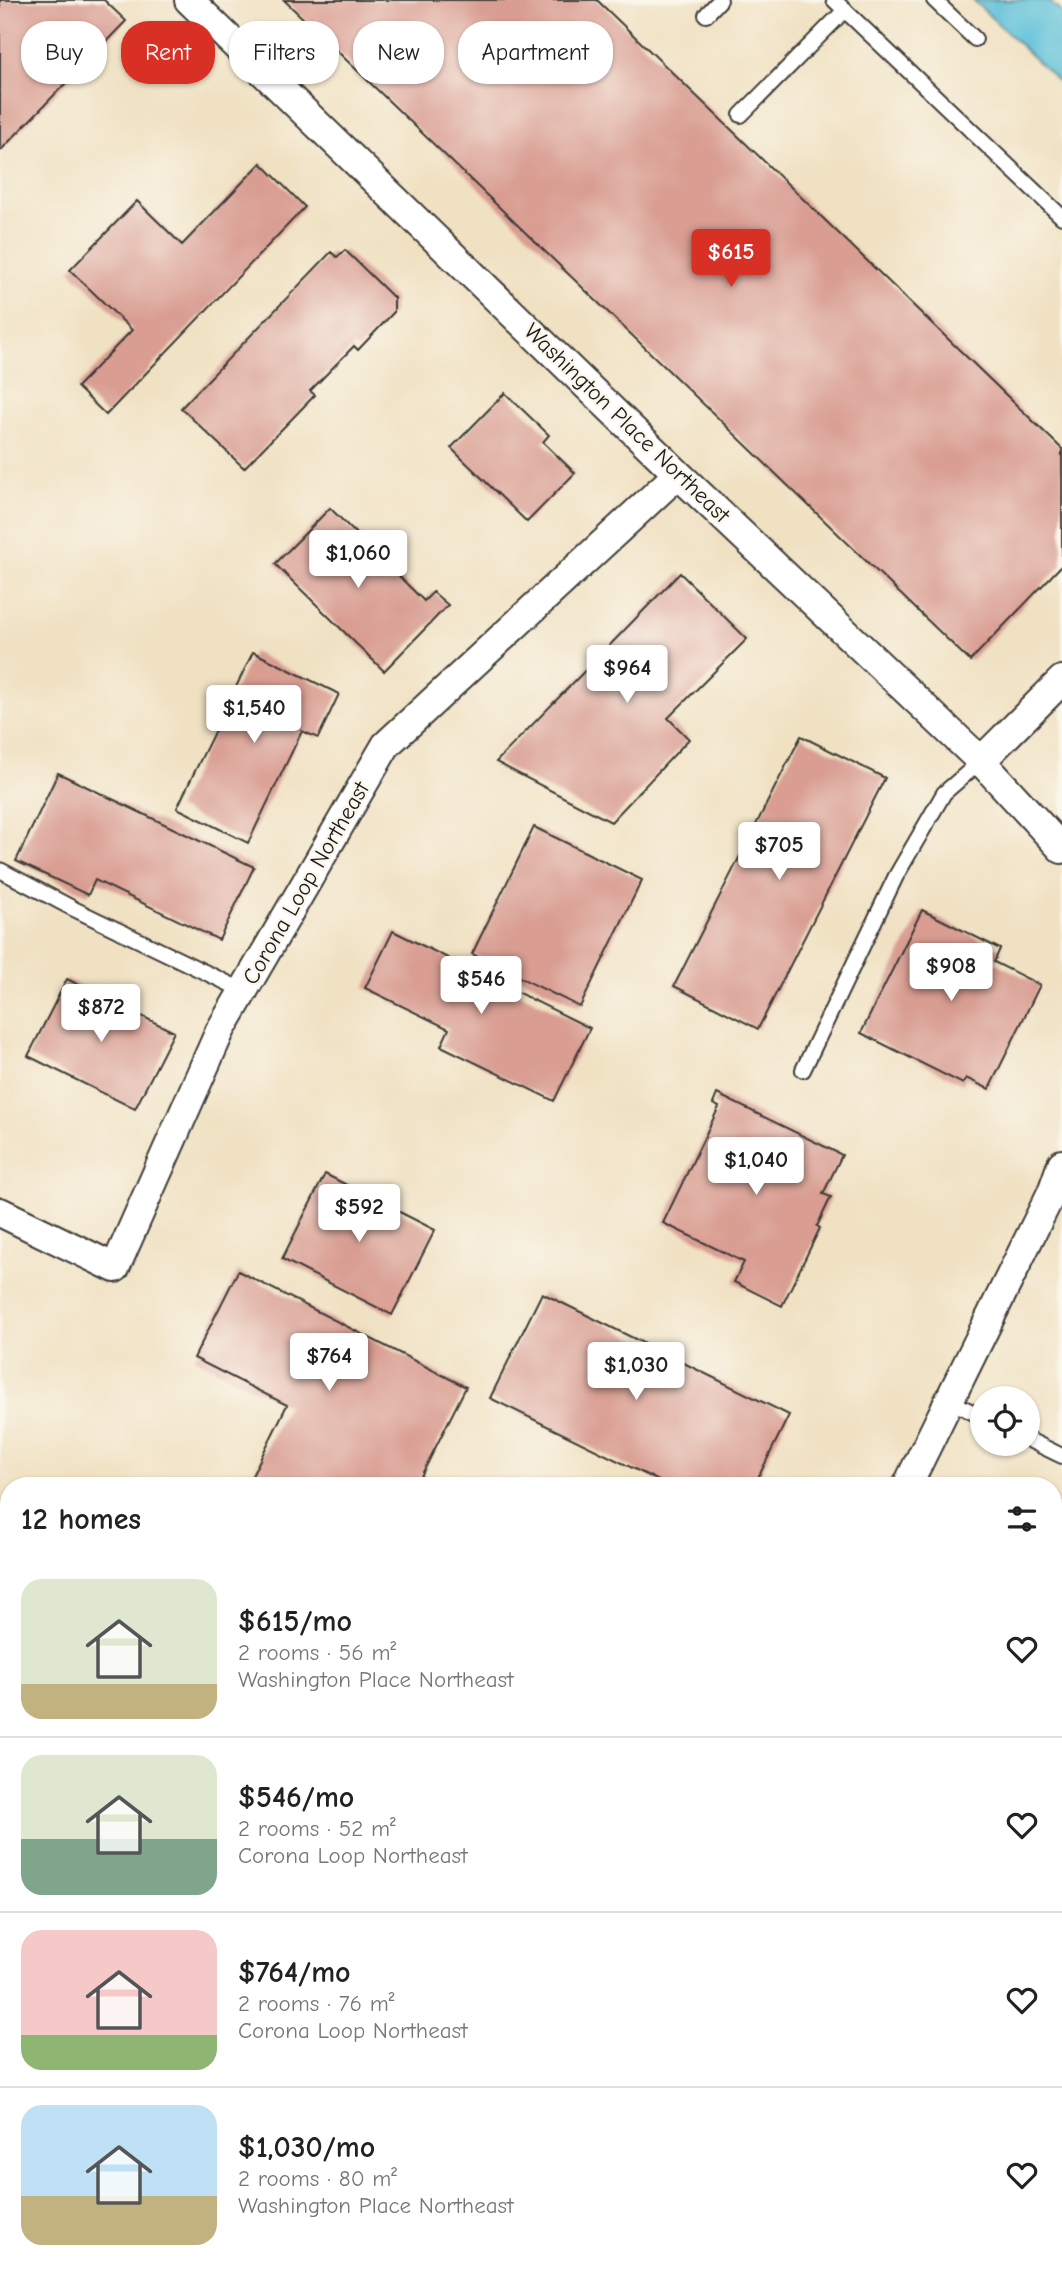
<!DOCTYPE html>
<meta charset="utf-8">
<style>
body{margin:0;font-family:"Comic Neue",sans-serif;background:#f6f6f6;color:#222;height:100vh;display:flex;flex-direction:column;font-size:26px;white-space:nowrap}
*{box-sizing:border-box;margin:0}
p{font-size:23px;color:#767676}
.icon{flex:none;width:38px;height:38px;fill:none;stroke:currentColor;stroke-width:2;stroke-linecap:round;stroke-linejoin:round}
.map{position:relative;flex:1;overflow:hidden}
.side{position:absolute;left:0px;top:1477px;width:1062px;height:800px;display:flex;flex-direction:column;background:#fff;border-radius:28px 28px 0 0;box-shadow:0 2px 5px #0004}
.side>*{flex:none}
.top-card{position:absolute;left:21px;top:21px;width:700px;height:63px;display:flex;gap:14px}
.buttons{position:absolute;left:970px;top:1386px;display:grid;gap:14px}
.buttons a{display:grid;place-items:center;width:70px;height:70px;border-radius:50%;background:#fff;box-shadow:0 2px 5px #0004;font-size:35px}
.price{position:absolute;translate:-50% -60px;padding:0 16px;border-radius:7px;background:#fff;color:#222;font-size:23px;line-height:46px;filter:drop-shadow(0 2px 4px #0008)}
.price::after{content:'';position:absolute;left:50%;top:42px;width:21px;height:16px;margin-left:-10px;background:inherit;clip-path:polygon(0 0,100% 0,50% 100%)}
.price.selected{background:#d93025;color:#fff}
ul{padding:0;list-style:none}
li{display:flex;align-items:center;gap:21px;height:175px;padding:0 21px}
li+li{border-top:2px solid #e0e0e0}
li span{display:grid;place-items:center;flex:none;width:196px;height:140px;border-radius:21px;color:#555}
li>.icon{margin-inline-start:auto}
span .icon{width:84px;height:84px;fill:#fffc;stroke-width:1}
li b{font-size:30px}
h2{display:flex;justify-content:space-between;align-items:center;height:84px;padding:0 21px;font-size:30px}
.tag{padding:0 24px;border-radius:28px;background:#fff;box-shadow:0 2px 5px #0004;font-size:24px;line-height:63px}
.tag.selected{background:#d93025;color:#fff}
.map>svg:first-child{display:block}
.water{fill:#5abfd8;stroke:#3b6e7a;stroke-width:2}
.building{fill:#d99d92}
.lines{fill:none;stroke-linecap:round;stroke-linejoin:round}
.service-casing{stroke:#3c3a35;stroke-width:18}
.minor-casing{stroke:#3c3a35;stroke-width:32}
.tertiary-casing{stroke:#3c3a35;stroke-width:38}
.service{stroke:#fff;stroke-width:14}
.minor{stroke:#fff;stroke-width:28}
.tertiary{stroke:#fff;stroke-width:35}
.labels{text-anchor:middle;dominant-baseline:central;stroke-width:5;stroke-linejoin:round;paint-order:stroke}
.street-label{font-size:23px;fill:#1c1c1c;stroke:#fbf7ec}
</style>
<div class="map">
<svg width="1062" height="2276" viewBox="0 0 1062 2276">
<rect width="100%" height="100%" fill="#fbf7ec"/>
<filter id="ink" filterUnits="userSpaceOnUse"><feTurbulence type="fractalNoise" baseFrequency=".0143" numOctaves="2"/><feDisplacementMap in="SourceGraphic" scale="14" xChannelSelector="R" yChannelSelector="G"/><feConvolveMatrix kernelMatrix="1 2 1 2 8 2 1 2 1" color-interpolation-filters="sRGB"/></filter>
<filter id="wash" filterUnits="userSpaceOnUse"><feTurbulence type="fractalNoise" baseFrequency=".00686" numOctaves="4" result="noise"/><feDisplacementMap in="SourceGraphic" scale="28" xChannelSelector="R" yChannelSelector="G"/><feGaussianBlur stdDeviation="1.57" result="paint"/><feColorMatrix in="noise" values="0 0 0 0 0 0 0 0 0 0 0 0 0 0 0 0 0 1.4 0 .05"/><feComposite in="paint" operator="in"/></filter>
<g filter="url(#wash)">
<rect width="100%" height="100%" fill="#f0e1c3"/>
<path class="water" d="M973,0h75l14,13v72z"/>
<g id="blocks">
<path class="building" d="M0,0h104l22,21 -126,130z
M284,0h313l465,449v116l-92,96z
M261,163l44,44 -199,208 -29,-28 55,-57 -62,-60 67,-69 45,44z
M345,250l49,48v14l-36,38 -4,-4 -44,45 5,4 -71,73 -63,-60 150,-156 6,5z
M505,393l44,42 -6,7 32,31 -48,49 -76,-74z
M330,508l94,93 9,-9 15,13 -64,66 -109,-107z
M680,573l67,66 -79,79 21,21 -78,83 -115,-60z
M253,652l86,42 -21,44 -16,-7 -54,112 -71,-35z
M801,736l84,42 -127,251 -84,-43z
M58,773l196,94 -35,73 -124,-60 -7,15 -72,-34z
M534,827l108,53 -62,127 -108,-53z
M922,910l78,39 -6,13 46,23 -51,104 -23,-11 -3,6 -102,-51z
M393,931l197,97 -36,73 -113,-55 8,-17 -84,-41z
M67,979l107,53 -39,77 -107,-53z
M717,1094l125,61 -19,39 8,3 -14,29 3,2 -38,78 -48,-24 10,-20 -81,-39 56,-116 -6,-3z
M325,1174l110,56 -43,85 -110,-56z
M238,1271l228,116 -50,99h-169l40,-81 -93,-47z
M542,1293l247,122 -35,71h-85l-179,-88z
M1058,1556l4,2v271l-8,17v-282z
M0,1638l9,4v77l-9,18z
M9,1758v138l-9,18v-139z
M0,2173l9,4v91h41l-4,8h-46z
M1054,2180l8,4v92h-311l4,-8h299z"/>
</g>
</g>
<g filter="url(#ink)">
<use href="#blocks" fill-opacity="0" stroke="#3c3a35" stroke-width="2"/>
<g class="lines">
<defs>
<path id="service" d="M834,0l228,217
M934,0l41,39
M706,15l14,-15
M741,115l104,-105
M0,870l74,39 170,82
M803,1070l93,-194 48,-83 37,-32
M948,1400l34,17
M1027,1439l35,17
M0,1961l9,5
M0,2026l9,-18
M648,2268l4,8"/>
<path id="minor" d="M189,0l489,474 303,287 81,88
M981,761l81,-81
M0,1212l115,56 105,-237 166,-286 292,-271
M907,1486l145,-294 10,-28
M517,2276l4,-8"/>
<path id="tertiary" d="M0,2088l9,5
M366,2268l17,8"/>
</defs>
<use href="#service" class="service-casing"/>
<use href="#minor" class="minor-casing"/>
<use href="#tertiary" class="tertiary-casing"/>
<use href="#service" class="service"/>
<use href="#minor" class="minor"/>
<use href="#tertiary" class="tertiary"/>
</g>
</g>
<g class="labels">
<g class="street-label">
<text transform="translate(627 423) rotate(44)">Washington Place Northeast</text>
<text transform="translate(306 883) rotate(-60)">Corona Loop Northeast</text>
</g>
</g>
</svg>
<div class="buttons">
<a><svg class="icon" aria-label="locate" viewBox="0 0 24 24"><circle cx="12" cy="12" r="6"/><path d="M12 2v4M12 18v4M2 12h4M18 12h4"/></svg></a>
</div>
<b class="price selected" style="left:731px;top:289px">$615</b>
<b class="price" style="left:358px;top:590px">$1,060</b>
<b class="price" style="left:627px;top:705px">$964</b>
<b class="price" style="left:254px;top:745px">$1,540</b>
<b class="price" style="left:779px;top:882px">$705</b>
<b class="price" style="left:951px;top:1003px">$908</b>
<b class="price" style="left:481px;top:1016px">$546</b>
<b class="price" style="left:101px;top:1044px">$872</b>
<b class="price" style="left:756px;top:1197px">$1,040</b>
<b class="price" style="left:359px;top:1244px">$592</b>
<b class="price" style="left:329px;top:1393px">$764</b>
<b class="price" style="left:636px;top:1402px">$1,030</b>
<div class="top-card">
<a class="tag">Buy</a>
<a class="tag selected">Rent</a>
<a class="tag">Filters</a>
<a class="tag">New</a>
<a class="tag">Apartment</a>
</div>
<section class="side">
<h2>12 homes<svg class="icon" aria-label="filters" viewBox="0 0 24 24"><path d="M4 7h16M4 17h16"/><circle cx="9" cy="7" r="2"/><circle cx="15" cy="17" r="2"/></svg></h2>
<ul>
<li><span style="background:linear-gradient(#dfe7d0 75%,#c2b280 0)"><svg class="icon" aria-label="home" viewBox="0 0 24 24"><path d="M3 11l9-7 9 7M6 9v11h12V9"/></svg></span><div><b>$615/mo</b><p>2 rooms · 56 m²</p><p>Washington Place Northeast</p></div><svg class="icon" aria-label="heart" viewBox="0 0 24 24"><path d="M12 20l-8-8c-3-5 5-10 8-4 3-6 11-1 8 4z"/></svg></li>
<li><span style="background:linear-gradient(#dfe7d0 60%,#7fa58c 0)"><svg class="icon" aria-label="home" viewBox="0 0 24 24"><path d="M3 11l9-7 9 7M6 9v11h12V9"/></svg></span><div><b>$546/mo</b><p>2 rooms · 52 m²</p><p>Corona Loop Northeast</p></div><svg class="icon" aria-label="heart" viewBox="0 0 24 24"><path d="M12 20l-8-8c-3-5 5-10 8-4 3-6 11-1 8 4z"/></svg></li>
<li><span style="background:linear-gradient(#f6c9c9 75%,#8fb573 0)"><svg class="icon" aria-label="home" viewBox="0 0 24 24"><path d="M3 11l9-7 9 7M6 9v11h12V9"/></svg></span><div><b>$764/mo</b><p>2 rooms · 76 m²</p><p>Corona Loop Northeast</p></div><svg class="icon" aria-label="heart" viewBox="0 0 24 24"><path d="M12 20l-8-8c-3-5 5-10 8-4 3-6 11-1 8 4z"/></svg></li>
<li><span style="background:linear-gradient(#bfe0f5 65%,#c2b280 0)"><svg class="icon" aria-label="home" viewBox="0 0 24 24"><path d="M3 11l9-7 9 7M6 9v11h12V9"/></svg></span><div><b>$1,030/mo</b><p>2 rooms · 80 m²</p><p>Washington Place Northeast</p></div><svg class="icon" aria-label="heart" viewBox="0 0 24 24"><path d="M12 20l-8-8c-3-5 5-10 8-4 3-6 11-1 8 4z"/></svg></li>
</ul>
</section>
</div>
